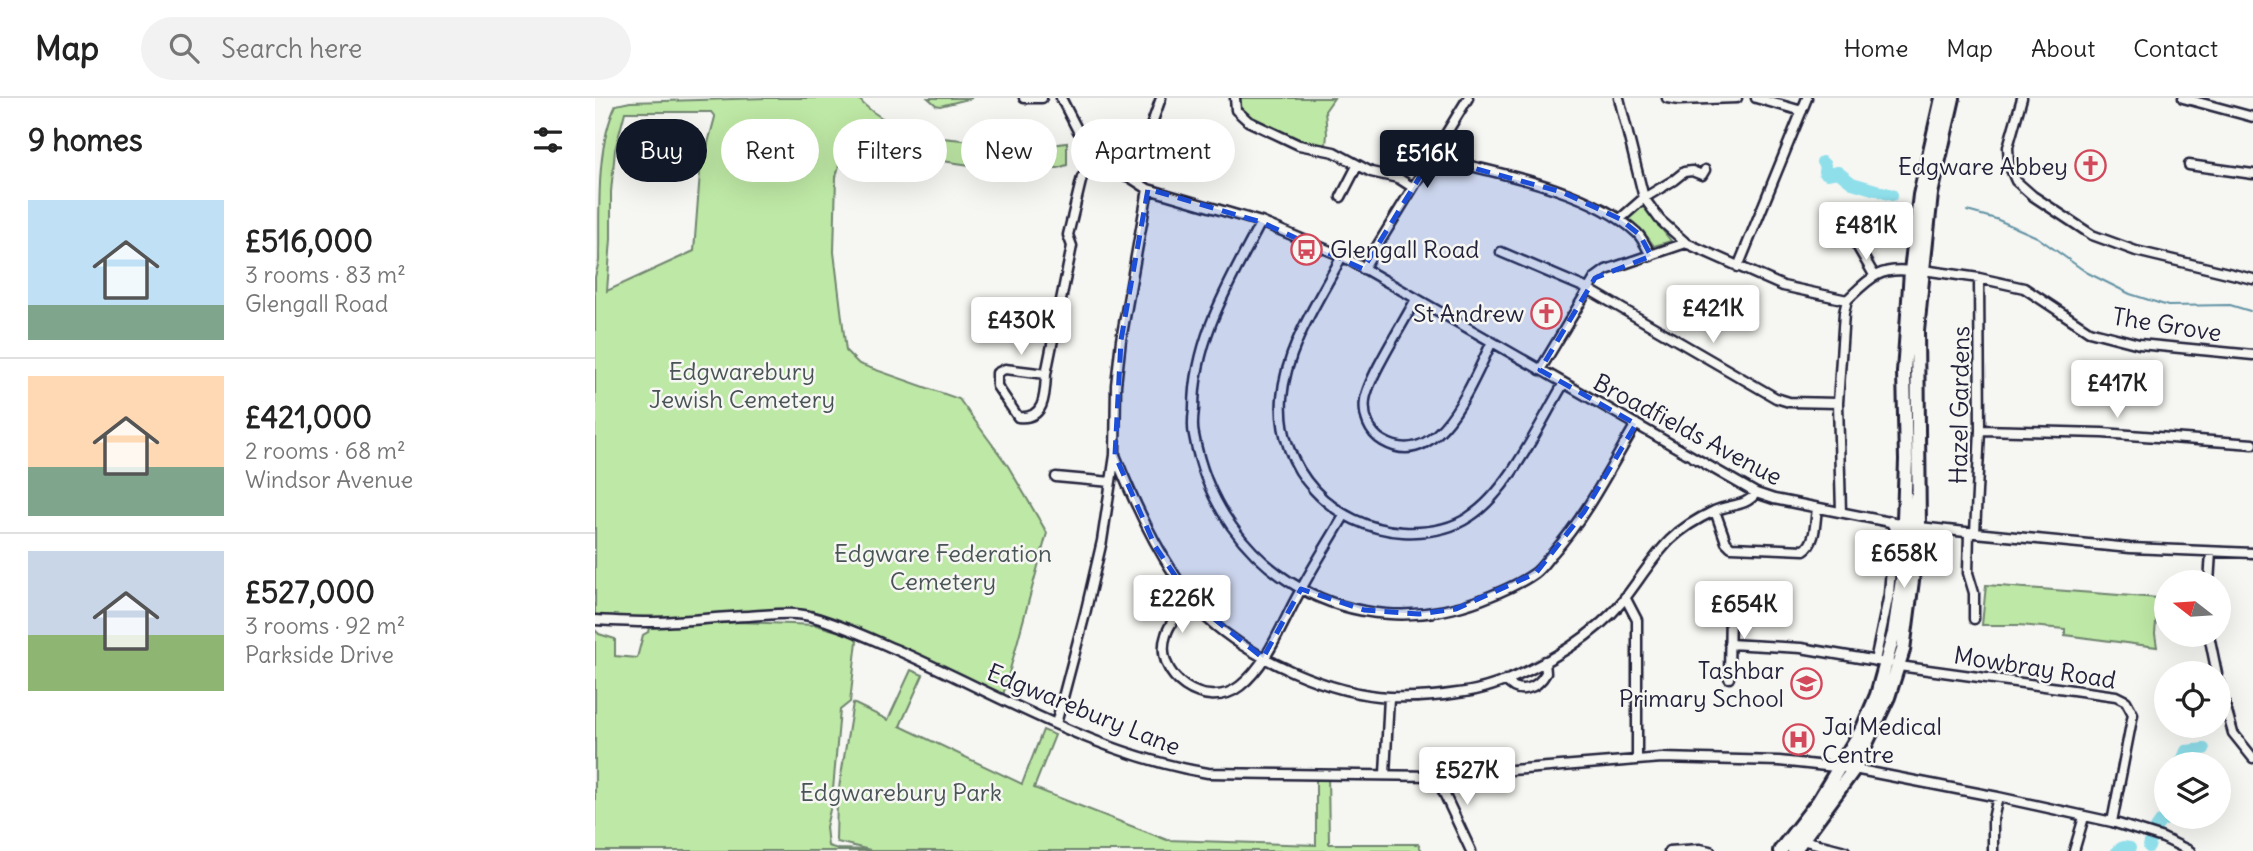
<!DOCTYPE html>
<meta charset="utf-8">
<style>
body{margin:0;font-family:Delius,sans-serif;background:#f2f2f2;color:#222;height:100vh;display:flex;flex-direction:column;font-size:26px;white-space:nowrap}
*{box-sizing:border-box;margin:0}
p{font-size:23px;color:#767676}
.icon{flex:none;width:38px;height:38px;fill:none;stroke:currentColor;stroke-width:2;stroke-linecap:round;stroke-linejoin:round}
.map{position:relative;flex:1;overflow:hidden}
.details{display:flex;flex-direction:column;background:#fff;width:595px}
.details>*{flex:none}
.guide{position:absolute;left:21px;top:21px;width:665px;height:63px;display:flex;gap:14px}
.needle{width:46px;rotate:287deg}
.tools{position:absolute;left:1559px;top:472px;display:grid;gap:14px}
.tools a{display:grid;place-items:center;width:77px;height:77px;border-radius:50%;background:#fff;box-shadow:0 7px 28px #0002;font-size:35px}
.price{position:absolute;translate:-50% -60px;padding:0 16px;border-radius:7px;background:#fff;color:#222;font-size:23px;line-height:46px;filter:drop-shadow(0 2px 4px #0008)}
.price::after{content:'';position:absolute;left:50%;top:42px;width:21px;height:16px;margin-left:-10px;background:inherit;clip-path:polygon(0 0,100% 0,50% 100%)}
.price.on{background:#111827;color:#fff}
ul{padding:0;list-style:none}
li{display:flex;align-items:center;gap:21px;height:175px;padding:0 28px}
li+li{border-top:2px solid #e0e0e0}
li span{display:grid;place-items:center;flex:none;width:196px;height:140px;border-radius:0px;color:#555}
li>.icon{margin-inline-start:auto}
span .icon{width:84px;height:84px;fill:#fffc;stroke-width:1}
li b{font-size:30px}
h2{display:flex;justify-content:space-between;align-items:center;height:84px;padding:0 28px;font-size:30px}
.chip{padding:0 24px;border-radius:32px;background:#fff;box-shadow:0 7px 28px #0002;font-size:24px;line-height:63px}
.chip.on{background:#111827;color:#fff}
header{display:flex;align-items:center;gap:42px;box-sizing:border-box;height:98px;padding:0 35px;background:#fff;border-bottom:2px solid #e0e0e0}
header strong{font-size:33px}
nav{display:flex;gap:38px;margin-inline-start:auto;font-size:24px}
.search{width:490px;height:63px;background:#f2f2f2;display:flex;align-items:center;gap:18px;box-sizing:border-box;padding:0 24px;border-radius:38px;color:#767676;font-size:26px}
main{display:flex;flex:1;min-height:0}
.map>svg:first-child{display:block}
.green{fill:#bee8a5;stroke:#708570;stroke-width:2;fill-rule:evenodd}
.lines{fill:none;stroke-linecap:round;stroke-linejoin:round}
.stream{stroke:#6393a5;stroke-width:2}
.river{stroke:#8fdfeb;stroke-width:12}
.minor-casing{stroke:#22223b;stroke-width:13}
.trunk-casing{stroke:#22223b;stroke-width:18}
.minor{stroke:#f6f6f2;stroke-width:8}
.trunk{stroke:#f6f6f2;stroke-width:12}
.marked{fill:#1d4ed8;fill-opacity:0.2;stroke:#1d4ed8;stroke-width:5;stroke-dasharray:14 9;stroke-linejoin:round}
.labels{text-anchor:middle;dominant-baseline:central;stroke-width:5;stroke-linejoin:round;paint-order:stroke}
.poi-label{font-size:24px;fill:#22223b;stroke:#f6f6f2;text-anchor:end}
.street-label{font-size:24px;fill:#22223b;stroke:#f6f6f2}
.park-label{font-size:24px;fill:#495456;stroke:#f6f6f2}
</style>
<header>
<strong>Map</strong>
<div class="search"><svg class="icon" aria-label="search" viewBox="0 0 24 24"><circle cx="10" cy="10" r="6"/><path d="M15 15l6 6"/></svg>Search here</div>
<nav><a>Home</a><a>Map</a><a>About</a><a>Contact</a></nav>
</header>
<main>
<section class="details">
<h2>9 homes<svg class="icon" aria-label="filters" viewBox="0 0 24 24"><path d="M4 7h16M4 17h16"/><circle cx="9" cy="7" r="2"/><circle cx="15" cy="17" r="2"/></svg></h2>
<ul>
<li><span style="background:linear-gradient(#bfe0f5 75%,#7fa58c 0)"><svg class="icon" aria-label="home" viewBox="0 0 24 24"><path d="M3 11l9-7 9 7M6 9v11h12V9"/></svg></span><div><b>£516,000</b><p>3 rooms · 83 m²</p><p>Glengall Road</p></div></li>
<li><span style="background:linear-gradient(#ffd9b3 65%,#7fa58c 0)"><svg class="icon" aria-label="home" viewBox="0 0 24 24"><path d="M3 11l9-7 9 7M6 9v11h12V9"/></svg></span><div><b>£421,000</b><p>2 rooms · 68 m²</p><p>Windsor Avenue</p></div></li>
<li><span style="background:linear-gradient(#c9d6e8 60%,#8fb573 0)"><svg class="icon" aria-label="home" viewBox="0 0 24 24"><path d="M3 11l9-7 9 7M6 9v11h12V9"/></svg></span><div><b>£527,000</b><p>3 rooms · 92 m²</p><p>Parkside Drive</p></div></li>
</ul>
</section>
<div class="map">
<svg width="1658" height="753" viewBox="0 0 1658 753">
<rect width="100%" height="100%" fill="#f6f6f2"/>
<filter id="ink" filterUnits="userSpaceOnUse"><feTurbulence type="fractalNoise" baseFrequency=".0143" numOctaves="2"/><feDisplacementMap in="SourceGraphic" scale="14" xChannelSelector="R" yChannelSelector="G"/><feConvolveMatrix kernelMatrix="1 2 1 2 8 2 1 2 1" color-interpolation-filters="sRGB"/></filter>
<g filter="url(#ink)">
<path class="green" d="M171,0h92c16,20 49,34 74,39l102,10 33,-4v22l-9,3 -88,-3 -104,-15 -16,2 -9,6 -5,19 -2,75 12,99 13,13 100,35 49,67 39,67 -45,166 -203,-90 -137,13 -67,-2v-343l4,-16c1,-48 -4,-112 17,-156l14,-3zM30,14h86l4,5 -15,56 -6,78 -87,40 4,-52v-47l4,-42z
M333,0h44l-32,8 -4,-1z
M644,0h95l-9,13 2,23 -1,11 -25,-2 -60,-30 -4,-10z
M1045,109l5,1 26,33 -17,5 -11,-15 -14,-10v-4z
M1391,487l172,13 -3,36 2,13 -92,-12v-6l-46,-4h-37z
M144,524l77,3 38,11 3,5 -7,61 -10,8 -8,91 -6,26 2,19 10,3 32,1 -33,-8 -1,-2 1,-40 16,-97 35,17 23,-50 12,5 -23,51 122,58 21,-54 12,5 -21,53 133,52 149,5v-72l12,-1 1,72h89l4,7h-827v-221l4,4 16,5v17l22,2 6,-23 5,-3 1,-4z"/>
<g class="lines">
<path class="stream" d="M1372,113l29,8 41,18 49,35 44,22 38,12 62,-1 20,6"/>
<path class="river" d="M1227,64l3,3 -1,7 3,2 11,-2 14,11 24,7
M1287,94l10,3
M1585,667l6,-14 18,-2
M1561,730l5,-7 13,-4
M1554,749l1,-5
M1522,753l6,-4 7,1"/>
<defs>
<path id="minor" d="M429,0h18
M466,0l17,33 11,14 28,24 31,20 113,33 81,34 414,237 18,6 136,27 65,7 155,15 123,5
M640,0l1,12 12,11 51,24 35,7 37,20 27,6 14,9
M1024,0l25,100 30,-18 10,-8 8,-1 10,4 3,-5
M1072,0l12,2 58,-2
M1161,0l46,13
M1427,0l-14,49 1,18 7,16 17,15 59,39 44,16 117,28
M1588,0l70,19
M837,59c62,15 158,32 205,76 6,6 10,15 14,23
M1594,67l64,9
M531,78l24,-47 11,-31
M746,99l16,-31
M1025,121l24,-21 16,22 26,23
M666,124c-31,60 -67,117 -67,187 -1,8 -2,18 0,26 25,138 159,214 289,164 18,-7 37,-15 52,-26 7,-5 12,-14 18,-20 34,-38 57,-85 83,-129
M1261,146l18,31
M906,154l87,37 188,109 13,4 49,1
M747,158c-23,44 -56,91 -60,142 -5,71 51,130 121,134 23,1 47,-2 66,-15 40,-25 71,-94 95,-134
M1143,169l69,-169
M768,171l105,-171
M1328,172l56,8 45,10 65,43 50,13 114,11
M821,201c-12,23 -48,79 -51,101 -2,16 4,33 18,41 56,33 90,-62 109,-99
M1252,202c22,-21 31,-33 64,-29
M945,272l55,-92 11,-8 80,-27 97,43 64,14
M451,276c-1,21 -1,46 -28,43l-21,-31v-13l8,-4 41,5 26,-128 -4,-11 14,-58
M1385,332l122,3 151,11
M520,357c17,43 35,83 61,122 10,15 19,30 32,42 44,40 122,75 182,78 20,1 48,-1 68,-4 39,-4 79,-25 112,-46 18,-12 38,-28 52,-45 16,-20 30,-44 48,-62 13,-13 29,-22 44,-29 16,-7 32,-4 42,-18
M461,379l55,5
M1120,413l11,31 5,5 73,3c12,-7 11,-28 13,-42
M1246,414l-3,-109 6,-90 3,-13
M1374,434l-1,41 6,20v26
M1380,435l5,-103 -1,-152
M1310,458c9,-20 3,-43 11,-63
M1614,485l2,-31
M1030,499l12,23v140
M597,503c-10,10 -22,20 -26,34 -14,41 40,78 74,51 27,-21 42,-62 58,-91 14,-27 31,-53 46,-79
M0,522c18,1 36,2 53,2 34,0 67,-5 101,-6 20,-1 45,-5 64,1 29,8 56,21 84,33 101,44 200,105 311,123l228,3 226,-18 117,3 75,8 144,28 114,25 51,16 27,13
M1614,537l8,39
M1134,546l72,4 88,15
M1280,563l14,-67 5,-66 -4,-7
M1304,568l217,30 10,5 7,13 -21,108
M1134,580l1,-74
M911,582c12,16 31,9 40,-7l-1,-12
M1624,585l14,50 20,25
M461,626l29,-110 17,-73 13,-86 1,-70 5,-45 27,-151
M790,676l4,-77
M841,678l35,75
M1207,742l43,11
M1074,753l31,-2 10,2
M1398,753v-32l5,-22
M1479,753l10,-34"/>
<path id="trunk" d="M1185,753l38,-49 45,-74 14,-33 17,-62 8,-53 4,-120 -2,-88 7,-101 9,-76 22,-97
M1199,753l60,-82 34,-72 15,-47 16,-124 -2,-195 6,-61 8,-76 22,-96"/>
</defs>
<use href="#minor" class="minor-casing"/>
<use href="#trunk" class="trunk-casing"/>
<use href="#minor" class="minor"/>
<use href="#trunk" class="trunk"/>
</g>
</g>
<path class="marked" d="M837,59l130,35 58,27 20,16 11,21 -56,22 -55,92 96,54 -52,88 -48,61 -80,36 -37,5 -55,-4 -63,-21 -38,69 -71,-57 -37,-55 -40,-91 6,-115 27,-151 113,33 102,47z"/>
<defs>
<symbol id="church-ring" viewBox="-11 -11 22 22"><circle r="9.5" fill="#f6f6f2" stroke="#d1495b" stroke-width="1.5"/><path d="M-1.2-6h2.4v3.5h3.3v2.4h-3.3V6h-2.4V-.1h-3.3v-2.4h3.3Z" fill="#d1495b"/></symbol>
<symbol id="bus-ring" viewBox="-11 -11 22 22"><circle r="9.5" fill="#f6f6f2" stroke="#d1495b" stroke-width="1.5"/><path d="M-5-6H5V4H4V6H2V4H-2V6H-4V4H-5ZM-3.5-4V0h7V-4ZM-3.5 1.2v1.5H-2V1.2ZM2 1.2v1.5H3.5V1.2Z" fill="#d1495b"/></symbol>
<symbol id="school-ring" viewBox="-11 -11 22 22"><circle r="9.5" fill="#f6f6f2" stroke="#d1495b" stroke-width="1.5"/><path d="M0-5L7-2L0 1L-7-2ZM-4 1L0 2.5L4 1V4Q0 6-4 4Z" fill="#d1495b"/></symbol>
<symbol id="hospital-ring" viewBox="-11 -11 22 22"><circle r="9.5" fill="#f6f6f2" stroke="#d1495b" stroke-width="1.5"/><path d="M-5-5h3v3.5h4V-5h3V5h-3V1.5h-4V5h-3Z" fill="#d1495b"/></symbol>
</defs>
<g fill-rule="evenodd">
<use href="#church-ring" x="1478" y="50" width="35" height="35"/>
<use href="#bus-ring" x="694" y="134" width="35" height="35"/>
<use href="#church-ring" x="934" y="198" width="35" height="35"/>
<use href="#school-ring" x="1194" y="568" width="35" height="35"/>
<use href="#hospital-ring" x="1186" y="624" width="35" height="35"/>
</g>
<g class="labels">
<g class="poi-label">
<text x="1473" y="68">Edgware Abbey</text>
<text x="735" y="151" text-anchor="start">Glengall Road</text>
<text x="929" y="215">St Andrew</text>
<text x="1189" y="572">Tashbar<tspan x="1189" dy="28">Primary School</tspan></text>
<text x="1227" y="628" text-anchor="start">Jai Medical<tspan x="1227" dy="28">Centre</tspan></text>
</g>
<g class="street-label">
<text transform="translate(1572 226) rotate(9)">The Grove</text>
<text transform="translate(1364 307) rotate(-89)">Hazel Gardens</text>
<text transform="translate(1093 331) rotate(28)">Broadfields Avenue</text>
<text transform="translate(1440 569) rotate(9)">Mowbray Road</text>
<text transform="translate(489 611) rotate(22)">Edgwarebury Lane</text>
</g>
<g class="park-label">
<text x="147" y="273">Edgwarebury<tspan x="147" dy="28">Jewish Cemetery</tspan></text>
<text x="348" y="455">Edgware Federation<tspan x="348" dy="28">Cemetery</tspan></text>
<text x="306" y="694">Edgwarebury Park</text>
</g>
</g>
</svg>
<div class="tools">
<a><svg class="needle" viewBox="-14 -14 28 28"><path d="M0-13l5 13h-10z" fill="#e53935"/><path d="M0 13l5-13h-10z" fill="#767676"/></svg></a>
<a><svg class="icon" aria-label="locate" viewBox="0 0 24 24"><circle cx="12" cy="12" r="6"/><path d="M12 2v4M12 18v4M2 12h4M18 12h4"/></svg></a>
<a><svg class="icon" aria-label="layers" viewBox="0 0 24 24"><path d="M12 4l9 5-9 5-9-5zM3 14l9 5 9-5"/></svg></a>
</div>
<b class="price on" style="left:832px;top:92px">£516K</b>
<b class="price" style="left:1271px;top:164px">£481K</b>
<b class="price" style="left:1118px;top:247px">£421K</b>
<b class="price" style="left:426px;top:259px">£430K</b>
<b class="price" style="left:1522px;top:322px">£417K</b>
<b class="price" style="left:1309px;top:492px">£658K</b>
<b class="price" style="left:587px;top:537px">£226K</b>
<b class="price" style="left:1149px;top:543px">£654K</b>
<b class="price" style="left:872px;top:709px">£527K</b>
<div class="guide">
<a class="chip on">Buy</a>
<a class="chip">Rent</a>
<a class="chip">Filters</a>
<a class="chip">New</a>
<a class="chip">Apartment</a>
</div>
</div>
</main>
